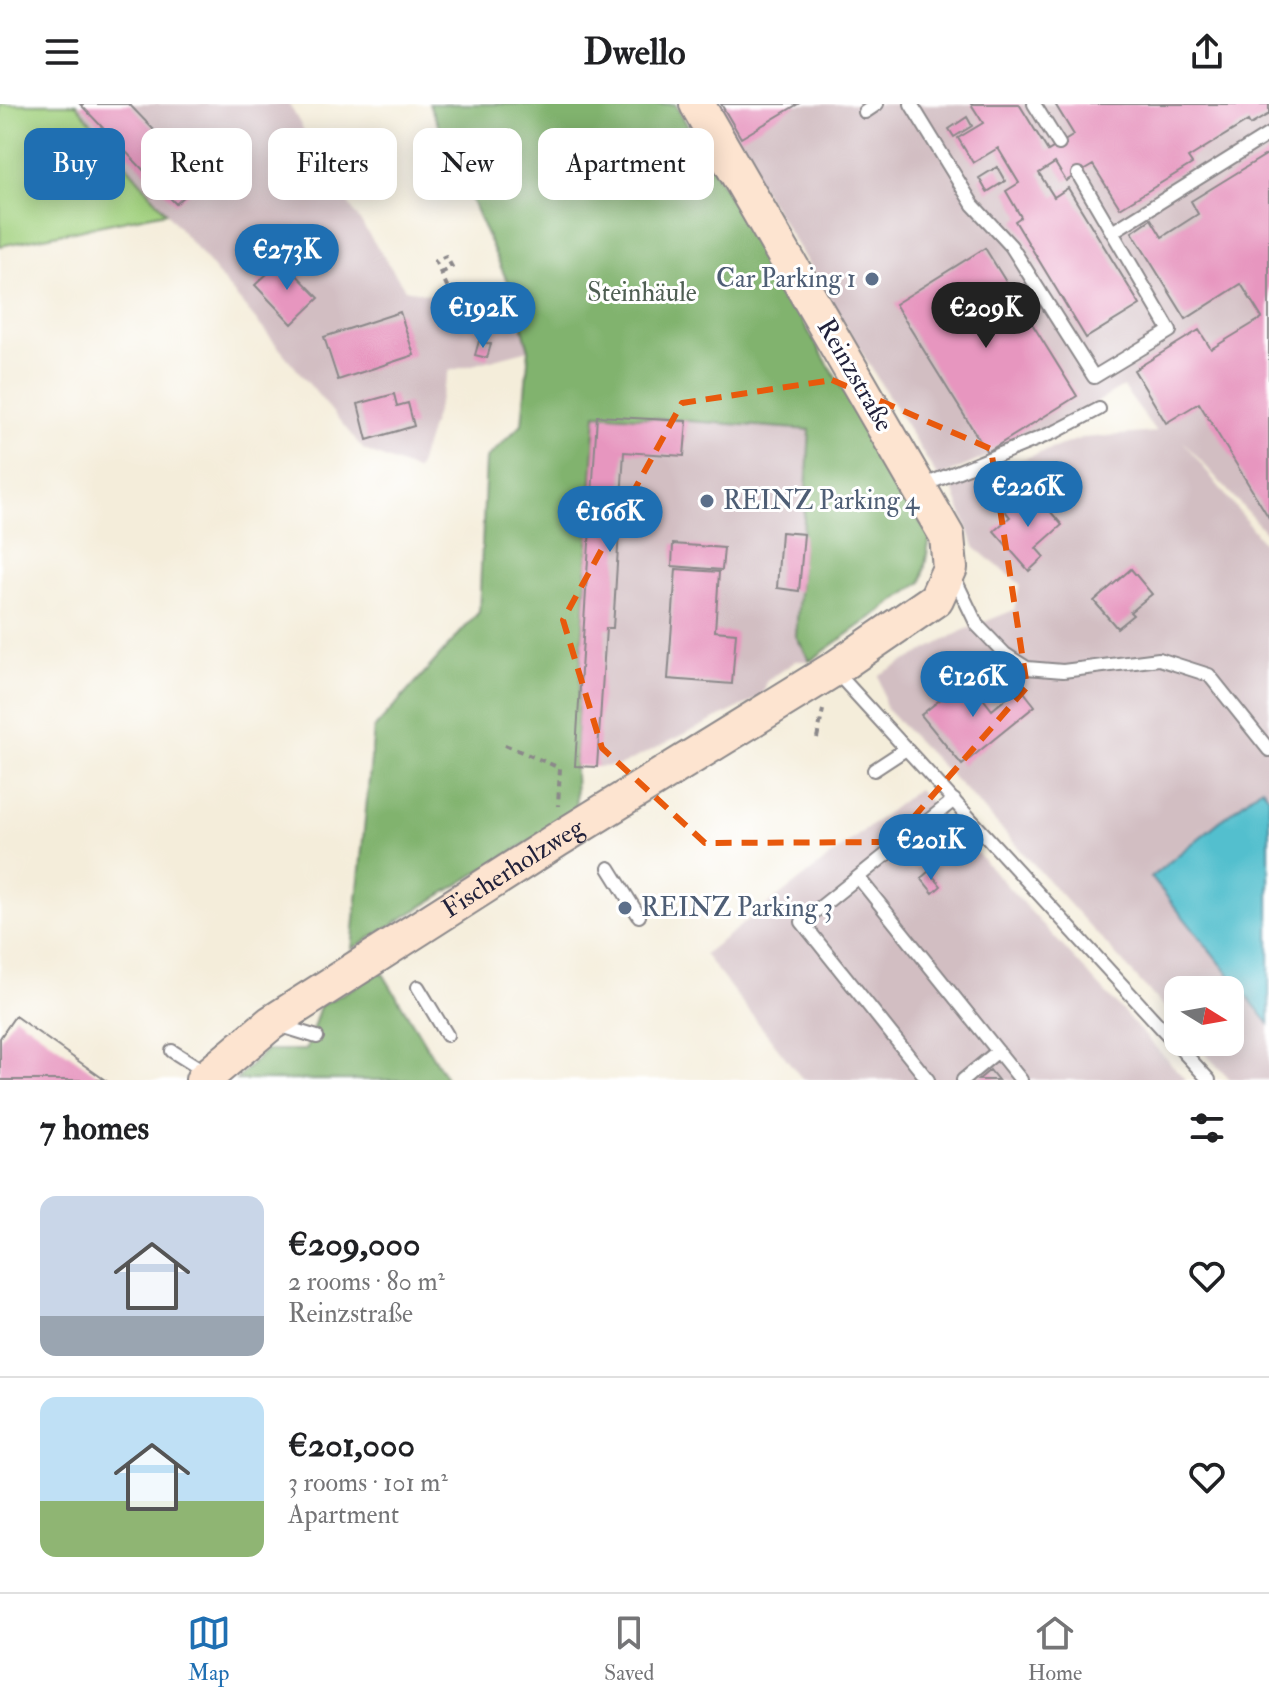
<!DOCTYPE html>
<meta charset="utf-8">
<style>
body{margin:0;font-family:"IM FELL Double Pica",serif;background:#f6f6f6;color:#202124;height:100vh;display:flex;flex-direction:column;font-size:30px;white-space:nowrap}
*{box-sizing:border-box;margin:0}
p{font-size:26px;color:#757577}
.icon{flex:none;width:44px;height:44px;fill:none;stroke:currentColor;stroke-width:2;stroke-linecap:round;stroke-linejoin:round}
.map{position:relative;height:976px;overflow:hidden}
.drawer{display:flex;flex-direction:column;background:#fff;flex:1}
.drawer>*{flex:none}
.banner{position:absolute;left:24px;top:24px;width:800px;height:72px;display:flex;gap:16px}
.needle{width:52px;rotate:101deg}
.fabs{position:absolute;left:1164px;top:872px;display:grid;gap:16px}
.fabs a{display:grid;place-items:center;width:80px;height:80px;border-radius:16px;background:#fff;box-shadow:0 4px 20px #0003;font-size:40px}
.price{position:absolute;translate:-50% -68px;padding:0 18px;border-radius:28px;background:#1f6fb2;color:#fff;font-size:26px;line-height:52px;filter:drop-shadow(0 2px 4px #0008)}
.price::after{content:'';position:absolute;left:50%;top:48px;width:24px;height:18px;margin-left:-12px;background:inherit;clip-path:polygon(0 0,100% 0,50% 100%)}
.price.on{background:#222;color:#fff}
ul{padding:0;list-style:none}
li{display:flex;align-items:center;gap:24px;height:200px;padding:0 40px}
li+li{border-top:2px solid #e0e0e0}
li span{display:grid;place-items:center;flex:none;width:224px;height:160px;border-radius:16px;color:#555}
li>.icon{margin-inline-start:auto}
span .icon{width:96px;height:96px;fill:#fffc;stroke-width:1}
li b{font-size:34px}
h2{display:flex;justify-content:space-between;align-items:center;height:96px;padding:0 40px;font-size:34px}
.pill{padding:0 28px;border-radius:16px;background:#fff;box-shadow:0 4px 20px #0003;font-size:28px;line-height:72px}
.pill.on{background:#1f6fb2;color:#fff}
header{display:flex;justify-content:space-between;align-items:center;height:104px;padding:0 40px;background:#fff;font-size:36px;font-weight:700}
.menu{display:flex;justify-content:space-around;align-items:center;height:112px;border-top:2px solid #e0e0e0;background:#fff;font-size:22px;color:#757577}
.menu a{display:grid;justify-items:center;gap:4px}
.menu .on{color:#1f6fb2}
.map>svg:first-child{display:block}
.industrial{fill:#d2bec2}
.green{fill:#a2d17f;stroke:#627a5d;stroke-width:2}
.forest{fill:#81b36e;stroke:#526a54;stroke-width:2}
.water{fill:#53bfce;stroke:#3a7084;stroke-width:2}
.building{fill:#e796bf}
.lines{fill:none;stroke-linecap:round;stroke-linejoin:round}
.lane-casing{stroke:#8b888a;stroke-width:16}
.secondary-casing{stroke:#8b888a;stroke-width:38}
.path{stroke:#8b888a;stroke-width:4;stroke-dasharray:6 6;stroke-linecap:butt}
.lane{stroke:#fff;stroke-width:12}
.secondary{stroke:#fde4d0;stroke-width:34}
.marked{fill:none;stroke:#e8590c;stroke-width:6;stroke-dasharray:16 10;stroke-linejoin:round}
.service-dot{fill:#5c6f8a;stroke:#fff;stroke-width:3}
.labels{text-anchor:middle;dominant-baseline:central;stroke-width:6;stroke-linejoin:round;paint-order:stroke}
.service-label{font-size:26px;fill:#4e5e75;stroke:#fff;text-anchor:start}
.park-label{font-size:26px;fill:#4f5f53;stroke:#fff}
.street-label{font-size:26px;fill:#22223b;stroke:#fff}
</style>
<header><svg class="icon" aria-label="menu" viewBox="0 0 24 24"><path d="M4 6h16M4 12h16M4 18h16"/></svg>Dwello<svg class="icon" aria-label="share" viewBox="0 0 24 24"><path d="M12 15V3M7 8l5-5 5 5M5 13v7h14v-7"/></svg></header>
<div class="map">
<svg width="1269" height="976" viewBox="0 0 1269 976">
<rect width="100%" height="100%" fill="#fff"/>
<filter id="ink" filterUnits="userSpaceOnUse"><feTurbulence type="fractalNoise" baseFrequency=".0125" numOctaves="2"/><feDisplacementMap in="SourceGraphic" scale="16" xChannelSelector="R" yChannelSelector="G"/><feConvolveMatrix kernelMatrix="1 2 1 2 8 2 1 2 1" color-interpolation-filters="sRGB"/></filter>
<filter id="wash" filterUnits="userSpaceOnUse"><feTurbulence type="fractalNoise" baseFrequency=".006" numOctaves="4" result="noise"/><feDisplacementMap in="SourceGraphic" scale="32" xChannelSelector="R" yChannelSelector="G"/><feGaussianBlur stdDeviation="1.8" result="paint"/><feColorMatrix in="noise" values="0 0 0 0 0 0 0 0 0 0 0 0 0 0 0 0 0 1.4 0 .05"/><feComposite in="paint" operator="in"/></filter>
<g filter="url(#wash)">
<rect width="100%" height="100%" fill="#f4edda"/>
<path class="industrial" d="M76,0h213l36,64 80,121 42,9 68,1 14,51 -80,21 -32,100 -53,-21z
M711,0h558v432l-87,-96 87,110v530h-39l-35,-38h35v-52h-52v33l-204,-224 -88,-90 -7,-34 83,-44 52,-21 6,-26 -45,-36 -24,-64 131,-46 74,-6 -33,-45 -68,40 -117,51z
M596,309l214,17 -14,205 14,26h-14l-29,20 -4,15 -144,70 -22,1 -21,-1z
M918,685l268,291h-383l-99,-126z"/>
<path class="green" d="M0,0h76l90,108 -166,34z"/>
<path class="forest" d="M429,0h246l255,434 -8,44 -112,79 -14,-25 14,-206 -214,-16 -21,352 1,47 -224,136 22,-220 105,-117 7,-153 36,-35 7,-74 -14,-51z
M382,868l65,108h-211l30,-30h40l14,-44z"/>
<path class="water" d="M1262,683l7,10v227l-118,-147z"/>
<g id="blocks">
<path class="building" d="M80,0h49l73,76 -26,24z
M721,0h77l-57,34z
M971,0h48l29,47 26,-16 -19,-31h214v10l-19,11 -2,-4 -60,37 4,6 -72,44 -27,-43 -27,16 -11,-18 -16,10 15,24 14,-9 72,117 -54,33 -71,-117 6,-4 -15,-26 13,-8 -21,-35 -25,15 -15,-25 25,-15z
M967,13l5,9 -18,11 -5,-8z
M1269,49v365l-70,-115 -33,20 -32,-53 65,-40 12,19 51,-31 -21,-34 -55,35 -54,-87 19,-13 11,18 36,-23 -7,-13z
M997,63l8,14 -18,11 -8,-14z
M985,144l92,148 -90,56 -92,-148z
M282,156l37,38 -27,26 -37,-39z
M400,208l14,43 -76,25 -14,-43z
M479,237l12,3 -4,14 -12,-3z
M394,290l3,12 11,-3 6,23 -47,14 -9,-36z
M597,312l90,5 -3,35 -60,-4 -11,176h-7l-9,139 -22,-1z
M1031,385l31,36 -26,23 8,9 -15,14 -35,-40 16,-14 -5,-6z
M781,428l23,2 -5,57 -22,-3z
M673,440l51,4 -2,22 -50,-4z
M676,465l43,3 -4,59 21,2 -4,51 -64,-5z
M1131,465l21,25 -22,18 3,3 -16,13 -23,-27z
M967,574l25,32 28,-23 15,19 -73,59 -41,-50z
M929,767l12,15 -8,7 -12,-15z
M15,912l90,64h-105v-42z
M990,966l8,10h-20z"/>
</g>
</g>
<g filter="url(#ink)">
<use href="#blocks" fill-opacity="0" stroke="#8b888a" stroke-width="2"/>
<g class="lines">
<defs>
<path id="lane" d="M911,0l62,101 38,41 83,131 76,-46 -92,-157
M1034,0l25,40
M865,8l12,-8
M1112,128l157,-98
M922,382l135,-55 42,-22
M953,471l24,50 28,29 22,14 36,3 96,-12 50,16 60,75
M836,568l373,408
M874,666l32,-21
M609,764l30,48
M858,773l163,203
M418,883l29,48
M278,921l39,12
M172,947l35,22
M928,976l-126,-158 152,-122
M963,976l35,-29"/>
<g id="secondary">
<path id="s1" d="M203,976l68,-57 286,-183 277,-171 102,-70 14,-31 -3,-32 -250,-432"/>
</g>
</defs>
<use href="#lane" class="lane-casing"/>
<use href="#secondary" class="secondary-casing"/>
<path class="path" d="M441,169l11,-6 -6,-11 -11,5 24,50
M817,634l6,-28
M505,641l55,23 -2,38"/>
<use href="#lane" class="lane"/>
<use href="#secondary" class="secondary"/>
</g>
</g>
<path class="marked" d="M832,276l159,69 36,238 -135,155 -187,1 -103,-95 -39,-128 119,-217z"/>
<g class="service-dot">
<circle cx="872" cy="175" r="8"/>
<circle cx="707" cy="397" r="8"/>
<circle cx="625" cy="804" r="8"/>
</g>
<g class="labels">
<g class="service-label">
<text x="856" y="175" text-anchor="end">Car Parking 1</text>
<text x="723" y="397">REINZ Parking 4</text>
<text x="641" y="804">REINZ Parking 3</text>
</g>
<g class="park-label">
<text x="642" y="189">Steinhäule</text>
</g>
<g class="street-label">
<text transform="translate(855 271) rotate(60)">Reinzstraße</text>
<text stroke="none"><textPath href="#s1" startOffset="376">Fischerholzweg</textPath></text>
</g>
</g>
</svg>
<div class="fabs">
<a><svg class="needle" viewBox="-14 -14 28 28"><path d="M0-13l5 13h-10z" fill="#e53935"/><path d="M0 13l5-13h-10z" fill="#757577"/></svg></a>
</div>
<b class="price" style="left:287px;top:188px">€273K</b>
<b class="price" style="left:483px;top:246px">€192K</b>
<b class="price on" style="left:986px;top:246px">€209K</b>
<b class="price" style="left:1028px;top:425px">€226K</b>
<b class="price" style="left:610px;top:450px">€166K</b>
<b class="price" style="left:973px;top:615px">€126K</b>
<b class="price" style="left:931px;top:778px">€201K</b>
<div class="banner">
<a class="pill on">Buy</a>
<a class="pill">Rent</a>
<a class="pill">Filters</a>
<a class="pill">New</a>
<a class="pill">Apartment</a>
</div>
</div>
<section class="drawer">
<h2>7 homes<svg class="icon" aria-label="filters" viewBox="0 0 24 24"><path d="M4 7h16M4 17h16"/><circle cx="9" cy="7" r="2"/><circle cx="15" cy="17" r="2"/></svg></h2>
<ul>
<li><span style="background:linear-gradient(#c9d6e8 75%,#9aa5b1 0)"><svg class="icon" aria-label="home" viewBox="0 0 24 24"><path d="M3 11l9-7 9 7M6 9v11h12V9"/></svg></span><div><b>€209,000</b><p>2 rooms · 80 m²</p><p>Reinzstraße</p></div><svg class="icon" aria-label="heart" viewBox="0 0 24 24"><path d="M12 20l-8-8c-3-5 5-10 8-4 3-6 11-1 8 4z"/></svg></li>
<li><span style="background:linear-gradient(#bfe0f5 65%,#8fb573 0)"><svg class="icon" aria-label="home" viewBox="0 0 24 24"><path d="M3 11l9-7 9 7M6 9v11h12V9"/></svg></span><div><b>€201,000</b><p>3 rooms · 101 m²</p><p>Apartment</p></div><svg class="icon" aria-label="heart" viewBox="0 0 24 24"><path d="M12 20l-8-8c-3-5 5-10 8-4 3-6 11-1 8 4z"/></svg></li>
</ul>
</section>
<nav class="menu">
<a class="on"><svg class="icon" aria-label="map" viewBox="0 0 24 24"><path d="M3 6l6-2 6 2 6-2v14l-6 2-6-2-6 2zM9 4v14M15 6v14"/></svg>Map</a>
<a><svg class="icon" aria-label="saved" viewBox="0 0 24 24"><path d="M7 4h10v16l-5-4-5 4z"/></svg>Saved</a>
<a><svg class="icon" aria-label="home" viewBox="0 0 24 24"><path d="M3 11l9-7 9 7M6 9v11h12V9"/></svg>Home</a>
</nav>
